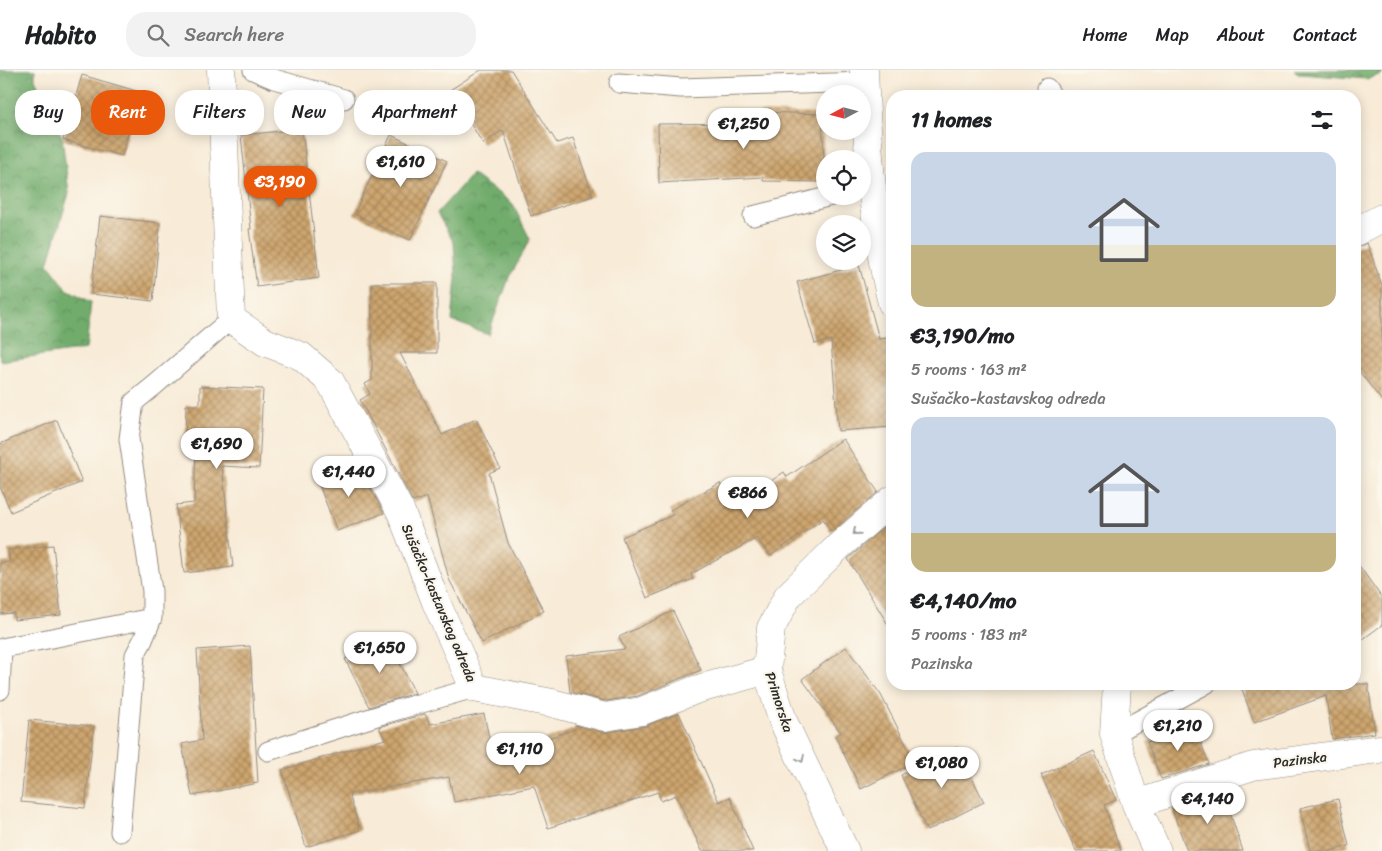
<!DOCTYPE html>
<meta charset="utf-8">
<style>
body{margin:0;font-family:Sriracha,sans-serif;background:#f2f2f2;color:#202124;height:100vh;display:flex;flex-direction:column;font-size:19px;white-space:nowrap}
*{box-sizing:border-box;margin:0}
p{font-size:16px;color:#757577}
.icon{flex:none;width:28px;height:28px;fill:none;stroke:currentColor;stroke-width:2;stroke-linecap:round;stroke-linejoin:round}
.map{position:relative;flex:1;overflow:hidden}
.drawer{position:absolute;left:886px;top:20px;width:475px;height:600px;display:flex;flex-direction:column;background:#fff;border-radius:20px;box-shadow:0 2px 12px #0003}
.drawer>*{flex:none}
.top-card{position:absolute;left:15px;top:20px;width:475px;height:45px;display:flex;gap:10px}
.needle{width:32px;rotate:263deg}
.tools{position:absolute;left:816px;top:15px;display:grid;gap:10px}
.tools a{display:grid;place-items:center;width:55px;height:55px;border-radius:50%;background:#fff;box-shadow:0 2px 12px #0003;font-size:25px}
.price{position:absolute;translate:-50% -42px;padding:0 11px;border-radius:18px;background:#fff;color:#222;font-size:16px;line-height:32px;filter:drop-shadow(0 1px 2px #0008)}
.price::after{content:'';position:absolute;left:50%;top:30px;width:15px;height:11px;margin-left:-8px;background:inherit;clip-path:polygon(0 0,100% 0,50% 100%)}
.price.current{background:#ea580c;color:#fff}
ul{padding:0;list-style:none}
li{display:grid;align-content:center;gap:10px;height:265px;padding:0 25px}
li span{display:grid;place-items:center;height:155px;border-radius:15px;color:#555}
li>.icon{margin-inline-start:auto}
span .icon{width:90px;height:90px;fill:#fffc;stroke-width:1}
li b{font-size:21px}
h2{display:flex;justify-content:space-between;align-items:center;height:60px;padding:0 25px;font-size:21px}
.pill{padding:0 18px;border-radius:20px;background:#fff;box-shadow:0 2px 12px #0003;font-size:18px;line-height:45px}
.pill.current{background:#ea580c;color:#fff}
header{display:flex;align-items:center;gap:30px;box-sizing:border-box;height:70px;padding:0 25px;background:#fff;border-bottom:1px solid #e0e0e0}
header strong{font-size:24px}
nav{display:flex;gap:28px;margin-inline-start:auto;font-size:18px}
.search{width:350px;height:45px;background:#f2f2f2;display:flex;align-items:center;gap:12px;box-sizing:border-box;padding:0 18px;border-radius:20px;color:#757577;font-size:19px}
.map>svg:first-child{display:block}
.forest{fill:url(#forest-crowns);stroke:#4e6c4c}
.building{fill:url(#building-cross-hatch)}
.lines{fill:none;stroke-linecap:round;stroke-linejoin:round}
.service-casing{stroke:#928b81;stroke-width:21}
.minor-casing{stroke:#928b81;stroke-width:29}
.tertiary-casing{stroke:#928b81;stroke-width:29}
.service{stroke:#fff;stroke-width:19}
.minor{stroke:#fff;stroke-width:28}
.tertiary{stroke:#fff;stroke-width:28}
.oneway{stroke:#a0a0a0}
.labels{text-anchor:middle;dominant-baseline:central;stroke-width:4.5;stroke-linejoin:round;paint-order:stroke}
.street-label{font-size:14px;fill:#2b2b2b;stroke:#fbf7ec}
</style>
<header>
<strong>Habito</strong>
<div class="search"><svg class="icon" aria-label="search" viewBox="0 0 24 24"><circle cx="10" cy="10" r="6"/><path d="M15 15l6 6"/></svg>Search here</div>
<nav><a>Home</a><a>Map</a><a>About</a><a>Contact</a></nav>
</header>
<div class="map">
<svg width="1382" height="781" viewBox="0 0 1382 781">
<defs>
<pattern id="forest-crowns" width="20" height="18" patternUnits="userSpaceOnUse" patternTransform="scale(1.25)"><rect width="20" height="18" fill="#71ac6c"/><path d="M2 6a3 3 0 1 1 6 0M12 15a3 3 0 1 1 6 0" fill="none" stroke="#5d8c59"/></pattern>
<pattern id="building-cross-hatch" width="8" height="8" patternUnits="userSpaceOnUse" patternTransform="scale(1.25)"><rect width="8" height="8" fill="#cda56e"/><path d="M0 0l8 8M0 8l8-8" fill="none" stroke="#a7875b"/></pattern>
</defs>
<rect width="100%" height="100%" fill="#fbf7ec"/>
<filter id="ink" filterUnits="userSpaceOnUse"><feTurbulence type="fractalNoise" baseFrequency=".02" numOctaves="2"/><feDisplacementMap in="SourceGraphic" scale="10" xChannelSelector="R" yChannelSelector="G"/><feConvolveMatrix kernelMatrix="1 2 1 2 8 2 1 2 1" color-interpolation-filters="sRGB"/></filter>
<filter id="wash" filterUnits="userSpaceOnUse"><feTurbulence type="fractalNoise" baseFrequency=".0096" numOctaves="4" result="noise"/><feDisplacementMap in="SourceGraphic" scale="20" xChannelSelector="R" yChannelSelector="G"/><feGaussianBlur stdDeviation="1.12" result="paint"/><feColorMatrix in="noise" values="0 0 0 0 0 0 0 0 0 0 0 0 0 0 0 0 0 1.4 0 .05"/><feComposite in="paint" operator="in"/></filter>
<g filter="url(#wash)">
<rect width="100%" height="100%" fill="#f8ebd7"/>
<path class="forest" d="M0,0h35v9l27,58 7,56 -21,71 19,25 24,13 -5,47 -86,12z
M1294,0h88v4l-15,5 -67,-5z
M472,104l40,29 18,36 -22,42 -20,53 -36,-13 4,-44 -2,-34 -17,-30z"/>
<g id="blocks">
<path class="building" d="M481,0h30l46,73 16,-5 20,58 -62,20 -28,-86 -20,14 -33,-54z
M82,5l58,17 -18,64 -59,-16z
M760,42l62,2 3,68 -62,-1v-4l-104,6 -1,-59 102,-1z
M302,59l17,149 -62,9 -8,-58h2l-10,-94z
M391,65l56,26 -37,79 -56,-26z
M100,146l60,7 -7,78 -62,-7z
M1367,173l15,42v116l-27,-35v-118z
M859,195l20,74 9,-1 4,62v27l-54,4 -7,-91 -16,4 -18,-62z
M372,213h65v70h-37l42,82 34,-16 24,49 -11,5 19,70 36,68 -62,32 -33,-64 -22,-82 -14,5 -53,-102 10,-6 -5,-10 7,-4z
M200,316l63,3 -4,79 -37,-2 11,101 -49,6 -8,-68 18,-2 2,-56h-11l1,-42h13v-2h1z
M57,350l25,62 -71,30 -11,-25v-43z
M843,369l35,53 -47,40 -8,-13 -53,37 -13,-18 -66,36 2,5 -46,19 -25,-61 51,-22 -3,-5 50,-27 14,24 50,-35 3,5z
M357,394l27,49 -47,18 -20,-51z
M892,450v111l-44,-72z
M53,475l8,70 -47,5v-7l-14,1v-51l10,-1 -2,-12z
M1355,490l27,38v27l-27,20z
M673,541l28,59 -63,26 -32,5 -36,-9 -4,-36 59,-7 -6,-12z
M387,568l28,55 -46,14 -24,-48z
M250,576l8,137 -66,13 -10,-52 20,-4 -5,-90z
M846,577l35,48 34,67 -54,27 -26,-53 6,-3 -39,-54z
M1240,614h128l7,49 -43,6 -6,-43 -72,26z
M679,643l40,89 11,-5 23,54h-51l-26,-56 -15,6 -3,-9 -110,36 -14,-42 -80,16 -5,-25 -100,17 11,36 -54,17 -24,-77 103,-31 -6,-12 46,-13 5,10 54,-10 9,43 82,-28v-4l26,7h7l37,-6z
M29,650l65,6 -9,82 -64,-6z
M1194,654l15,40 -48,15 -14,-37z
M957,677l27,55 -57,29 -26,-56z
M1094,681l22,49 -12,5 17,46h-45l-35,-76z
M1223,722l20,59h-56l-15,-42z
M1338,729l11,47 -19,5h-20l-10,-43z"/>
</g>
</g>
<g filter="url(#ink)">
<use href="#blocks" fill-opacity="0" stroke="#928b81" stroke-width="1"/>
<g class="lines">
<defs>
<path id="service" d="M253,0l21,9 70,20
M619,13l62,5 184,-6
M1047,18l5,8
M753,146l78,-20
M0,620l2,-42 150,-30
M1114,664l92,-50
M268,681l115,-37 91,-26
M120,762l15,-177 8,-15 9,-22v-27l-23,-152 5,-37 21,-17 76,-66"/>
<path id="minor" d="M221,0l10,249 34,23 36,14 29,25 71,131 35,90 38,86 78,15 53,14 37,-6 53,-21 72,-20
M1355,162l27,-14
M1117,614l-3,50 22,70 21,47
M1136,734l117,-38 126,-17"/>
<path id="tertiary" d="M864,0c3,78 9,157 28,233
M845,781l-62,-130 -16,-51 4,-42 17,-32 50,-49 54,-47"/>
</defs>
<use href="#service" class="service-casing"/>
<use href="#minor" class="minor-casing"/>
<use href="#tertiary" class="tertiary-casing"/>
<use href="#service" class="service"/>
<use href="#minor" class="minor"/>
<use href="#tertiary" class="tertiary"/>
</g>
<defs><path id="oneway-chevron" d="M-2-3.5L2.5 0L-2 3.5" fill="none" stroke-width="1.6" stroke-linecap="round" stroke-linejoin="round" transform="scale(1.25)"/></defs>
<g class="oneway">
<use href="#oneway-chevron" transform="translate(856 462) rotate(139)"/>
<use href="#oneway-chevron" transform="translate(801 689) rotate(64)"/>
</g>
</g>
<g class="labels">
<g class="street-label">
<text transform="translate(439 533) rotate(67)">Sušačko-kastavskog odreda</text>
<text transform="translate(779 632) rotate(72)">Primorska</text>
<text transform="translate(1300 690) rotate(-7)">Pazinska</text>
</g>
</g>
</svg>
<div class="tools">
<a><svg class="needle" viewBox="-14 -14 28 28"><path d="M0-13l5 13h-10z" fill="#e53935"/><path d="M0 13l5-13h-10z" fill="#757577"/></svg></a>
<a><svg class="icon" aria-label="locate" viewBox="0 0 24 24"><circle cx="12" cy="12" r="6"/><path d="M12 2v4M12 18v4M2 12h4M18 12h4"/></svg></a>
<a><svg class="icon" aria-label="layers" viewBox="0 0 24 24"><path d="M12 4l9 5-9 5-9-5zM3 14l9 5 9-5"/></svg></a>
</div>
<b class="price" style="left:744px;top:80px">€1,250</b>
<b class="price" style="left:401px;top:118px">€1,610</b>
<b class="price current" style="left:280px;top:138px">€3,190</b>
<b class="price" style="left:217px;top:400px">€1,690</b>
<b class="price" style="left:349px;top:428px">€1,440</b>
<b class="price" style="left:748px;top:449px">€866</b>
<b class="price" style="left:380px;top:604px">€1,650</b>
<b class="price" style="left:1178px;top:682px">€1,210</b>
<b class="price" style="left:520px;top:705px">€1,110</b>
<b class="price" style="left:942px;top:719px">€1,080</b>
<b class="price" style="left:1208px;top:755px">€4,140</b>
<div class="top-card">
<a class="pill">Buy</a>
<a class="pill current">Rent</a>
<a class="pill">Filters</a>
<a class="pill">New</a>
<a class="pill">Apartment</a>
</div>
<section class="drawer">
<h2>11 homes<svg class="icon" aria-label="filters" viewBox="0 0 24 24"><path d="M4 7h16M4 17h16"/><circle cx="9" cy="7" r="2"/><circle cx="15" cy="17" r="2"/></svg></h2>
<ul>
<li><span style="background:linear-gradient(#c9d6e8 60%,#c2b280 0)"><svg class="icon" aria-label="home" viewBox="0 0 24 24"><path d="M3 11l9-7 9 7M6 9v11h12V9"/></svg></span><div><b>€3,190/mo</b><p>5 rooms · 163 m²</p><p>Sušačko-kastavskog odreda</p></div></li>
<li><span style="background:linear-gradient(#c9d6e8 75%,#c2b280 0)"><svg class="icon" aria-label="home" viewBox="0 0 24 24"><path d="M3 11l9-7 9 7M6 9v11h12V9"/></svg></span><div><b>€4,140/mo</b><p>5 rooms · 183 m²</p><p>Pazinska</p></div></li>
</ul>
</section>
</div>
